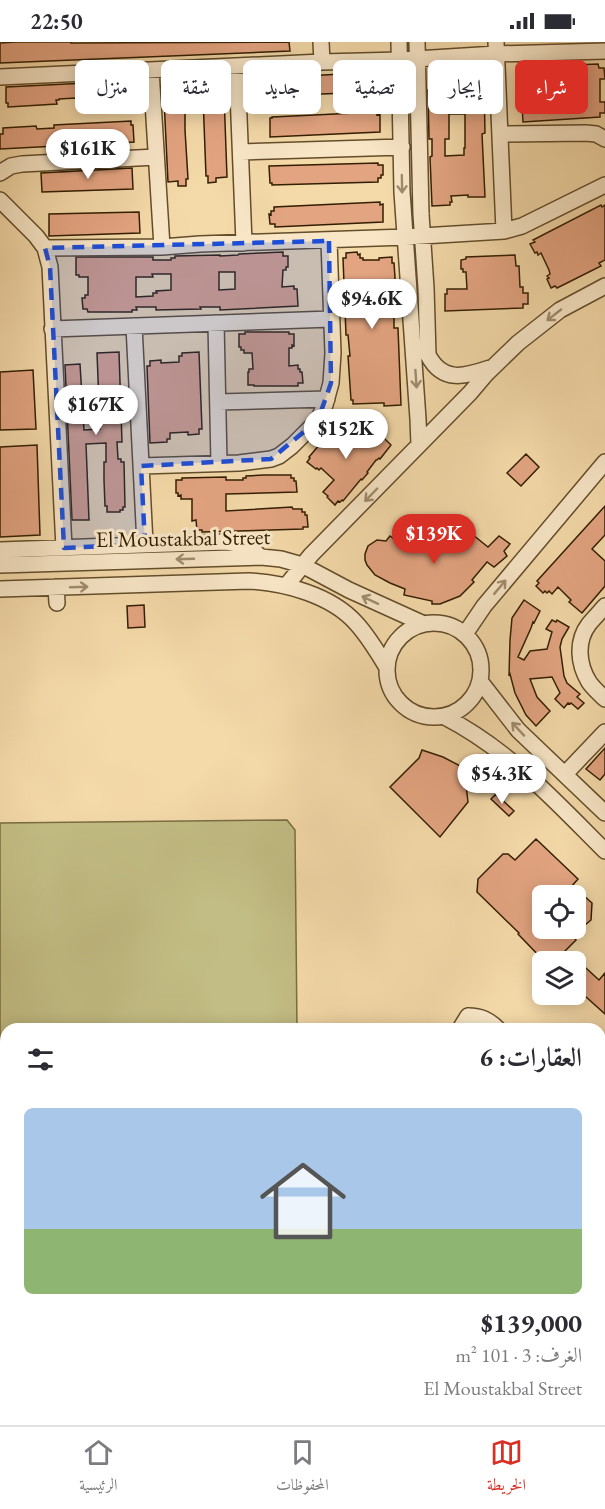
<!DOCTYPE html>
<html lang="ar">
<meta charset="utf-8">
<style>
body{margin:0;font-family:"EB Garamond",Amiri,serif;background:#f7f7f7;color:#2b2b33;direction:rtl;height:100vh;display:flex;flex-direction:column;font-size:22px;white-space:nowrap}
*{box-sizing:border-box;margin:0}
p{font-size:20px;color:#7c7c81}
.icon{flex:none;width:33px;height:33px;fill:none;stroke:currentColor;stroke-width:2;stroke-linecap:round;stroke-linejoin:round}
.map{position:relative;flex:1;overflow:hidden;direction:ltr}
.details{position:absolute;left:0px;top:981px;width:606px;height:402px;display:flex;flex-direction:column;background:#fff;border-radius:18px 18px 0 0;box-shadow:0 3px 15px #0003;direction:rtl}
.details>*{flex:none}
.hud{position:absolute;left:18px;top:18px;width:570px;height:54px;direction:rtl;display:flex;gap:12px}
.controls{position:absolute;left:532px;top:843px;display:grid;gap:12px}
.controls a{display:grid;place-items:center;width:54px;height:54px;border-radius:9px;background:#fff;box-shadow:0 3px 15px #0003;font-size:30px}
.price{position:absolute;translate:-50% -51px;padding:0 14px;border-radius:21px;background:#fff;color:#222;font-size:20px;line-height:39px;filter:drop-shadow(0 2px 3px #0008)}
.price::after{content:'';position:absolute;left:50%;top:36px;width:18px;height:14px;margin-left:-9px;background:inherit;clip-path:polygon(0 0,100% 0,50% 100%)}
.price.on{background:#d93025;color:#fff}
ul{padding:0;list-style:none}
li{display:grid;align-content:center;gap:12px;height:318px;padding:0 24px}
li span{display:grid;place-items:center;height:186px;border-radius:9px;color:#555}
li>.icon{margin-inline-start:auto}
span .icon{width:108px;height:108px;fill:#fffc;stroke-width:1}
li b{font-size:26px}
h2{display:flex;justify-content:space-between;align-items:center;height:72px;padding:0 24px;font-size:26px}
.tag{padding:0 21px;border-radius:9px;background:#fff;box-shadow:0 3px 15px #0003;font-size:21px;line-height:54px}
.tag.on{background:#d93025;color:#fff}
.status{display:flex;justify-content:space-between;align-items:center;height:42px;padding:0 30px;background:#fff;direction:ltr}
.status svg{height:16px;fill:currentColor}
.dock{display:flex;justify-content:space-around;align-items:center;height:84px;border-top:2px solid #e1e1e2;background:#fff;font-size:16px;color:#7c7c81}
.dock a{display:grid;justify-items:center;gap:3px}
.dock .on{color:#d93025}
.map>svg:first-child{display:block}
.green{fill:#c2bd84;stroke:#7a6e42;stroke-width:1.5}
.building{fill:#e3a481;stroke:#331e00;stroke-width:1.5;fill-rule:evenodd}
.lines{fill:none;stroke-linecap:round;stroke-linejoin:round}
.minor-casing{stroke:#634d2a;stroke-width:18}
.minor{stroke:#f8e6c7;stroke-width:15}
.oneway{stroke:#9f8c6d}
.marked{fill:#1d4ed8;fill-opacity:0.2;stroke:#1d4ed8;stroke-width:4.5;stroke-dasharray:12 8;stroke-linejoin:round}
.labels{text-anchor:middle;dominant-baseline:central;stroke-width:6;stroke-linejoin:round;paint-order:stroke}
.street-label{font-size:22px;fill:#331e00;stroke:#f8e6c7}
</style>
<div class="status"><b>22:50</b><svg viewBox="0 0 49 12"><path d="M0 12V9h3v3zM5 12V6h3v6zM10 12V3h3v9zM15 12V0h3v12zM26 1h20v11H26zM47 4h2v5h-2z"/></svg></div>
<div class="map">
<svg width="605" height="1383" viewBox="0 0 605 1383">
<rect width="100%" height="100%" fill="#f4d9a9"/>
<filter id="stains"><feTurbulence type="fractalNoise" baseFrequency=".00333" numOctaves="4"/><feColorMatrix values="0 0 0 0 .2 0 0 0 0 .09 0 0 0 0 .02 0 0 0 .5 -.17"/></filter>
<radialGradient id="worn" r=".72"><stop offset=".6" stop-color="#630" stop-opacity="0"/><stop offset="1" stop-color="#630" stop-opacity=".3"/></radialGradient>
<path class="green" d="M287,778l8,10 2,199h-291v390h298v6h-304v-602z"/>
<path class="building" d="M16,0h55v1l218,-1 1,9 -290,12v-20z
M598,22l1,4h5l1,11h-5v23h5v11h-5v4l-77,5 -1,-17h2l1,-5 -1,-16h-2l-1,-17z
M381,30l1,18 -6,1v1l-82,3 10,-19z
M288,34l3,1 1,18 -21,1v-2h-2l-1,-17z
M128,39l1,17h-2l1,4 -49,2v-3h-3v-3l-17,1v1h-3l1,4 -49,3v-4h-2v-16z
M484,42l1,49 -3,1 3,63h-17v-2l-17,1 1,6h-2v3l-18,1 -2,-49 2,-1v-17h-3l-1,-49h18v2l18,-1v-4h2v-2zM449,72h16v34h-1v7l-19,1v-17h4z
M224,52l3,83 -11,1v4l-8,1v-7h-2l-3,-79h4l-1,-2z
M181,56v2l4,-1v31l3,49h-2v7h-8v-5l-10,1 -4,-83z
M377,70v3l3,-1v18l-110,5v-19h2v-1z
M131,79v4h2l1,17 -134,7v-15h3v-6l33,-2 1,3 17,-1v-3z
M378,121v2h5v10h-2v3h-3v4l-106,3v-2h-2l-1,-17z
M132,126l1,21 -91,3 -1,-19z
M380,160v3l3,-1v18l-108,5v-3h-5l-1,-10 2,1v-4h3v-4z
M601,163l1,2 3,-2v55l-6,3 2,3 -44,22 -2,-2 -4,2 -4,-9 2,-1 -2,-2 3,-2 -1,-4 -8,-17 -3,2 -1,-3 -2,1 -5,-9 5,-2 -2,-2z
M139,170l1,21 -91,3v-22z
M283,210v4h5v11h-2v3h-3l-1,17 12,-1v3h3l1,17 -78,4v-3h-20l1,2 -45,1v-3h-20l1,3h-5v2h-44l-1,-3h-4l-1,-11h3v-3h3v-18h-9v-2h-3v-18h77v3h18v-2h4v-2l45,-1v1l18,-1 1,-1zM219,230h16v17l-16,1zM152,232h19v16l-15,1 1,2h-4v3l-17,1v-20h17z
M357,210l1,3 2,-1v4h3v2h16v-2l13,-1v6h2l3,44h-2v5h-1v16h4l3,77 -17,1v-3h-3l-28,1v-4h-2l-3,-44h2l-2,-21h-2l-3,-77h3v-5z
M515,213l1,11h3l1,21h3v6h5v11h-5v4l-78,3v-17h2v-5h20l-1,-17h-3v-3h-2v-9l5,-1v-2z
M245,290h44v2h5v12l-2,-1v3h-3v18l9,-1v4h2v3h2l1,11h-5v3h-44v-1h-6v-13h1v-3h4l-1,-16h-8v-3h-3v-3h-2v-13h6z
M119,310l3,90h-5l1,17h3v3h3l1,45h-2v3h-3v2h-13v-6h-2l-1,-26v-18h2v-19l-20,1 3,76h-17l-7,-155 15,-1 4,66 16,-1 -3,-76z
M199,310l3,77h-3v5l-11,1v-3l-18,1v6h-3v3l-17,1 -3,-77h3v-5l11,-1v3l18,-1v-6h3v-3z
M33,328l3,59 -36,1v-58z
M344,379l8,7v3l2,2 -2,2 13,12 10,-10 2,2 2,-2 2,2 2,-2 8,8 -11,14 -1,-1 -2,2h-1l-9,12 1,1 -6,7 -1,-1 -18,22 -1,-1 -2,2 -2,-1 -3,4 -8,-8 1,-1 -5,-4 11,-12 -13,-12 -2,2 -2,-2 -1,1 -9,-7 3,-4 -1,-1 11,-13 19,-20 1,1z
M37,403l3,90 -40,2v-90z
M526,412l13,13 -18,19 -14,-13z
M264,433h27v3h3v3h2l1,11 -71,2v17l66,-4 1,2h9v3h3v3h2l1,12h-5v2l-101,3v-2h-5l-1,-10 -4,1v-22h-11v-4l-3,1v-3h-2v-13h6v-2l44,-1v3h17v-2h3v-2z
M605,464v29l-13,14 13,12v25l-23,27 -13,-11 2,-2 -13,-13 -6,7 -3,-3 -2,2 -2,-2 -2,2 -7,-7 3,-3 -2,-2z
M462,484l26,21 11,-11 11,8 -6,7 3,5 -13,11 -7,-5 -15,18 2,2 -14,14 -20,8h-8v-3l-28,-6 1,-6 -15,-6 -15,-8 -8,-10 -2,-5v-6l3,-8 9,-6 9,1 4,-5 21,15 14,-6 7,1 11,4z
M524,558l16,11 -6,12 -1,-1 -2,6 -13,29 6,3 6,-9 17,-2 5,-17 -6,-3 6,-9 4,2 1,-2 12,7 -7,12 -2,8 4,29 3,7 13,11 -3,3 7,6 -6,6 -7,-6 -1,1 -2,-1 -4,5 -9,-9 5,-6 -8,-16 -22,2 7,18 13,14 -14,15 -10,-11 -11,-22 -5,-19 -1,2 1,-36 2,-22z
M144,563l1,22 -17,1 -1,-22z
M605,706v26l-5,6 -14,-11z
M422,708l21,7 21,11 4,34 -28,35 -50,-50 29,-29z
M496,752l18,17 -5,5 -18,-17z
M536,797l42,40 -15,17h-20v32h37l-8,8 4,4 -22,22h-9l-27,-28 1,-1 -42,-41 1,-13 25,-25h5l7,6z
M583,853l9,8 -1,17 -6,5h-9v-29z
M576,917l23,21 6,-7v41l-29,-26z"/>
<g class="lines">
<defs>
<path id="minor" d="M321,0l1,20
M399,0l3,150 16,227 1,26
M417,0l4,172 5,74 2,67c15,29 38,21 62,13
M496,0l8,189
M237,25l7,176
M151,28l11,177
M0,35l322,-15 78,-2 96,-6 109,-3
M500,92l86,-1 10,1 9,5
M241,110l161,-5
M0,131l11,-7 11,-2 134,-7
M0,158l36,36 9,12 5,19 14,281
M45,206l117,-1 38,-3 206,-7 98,-6 18,-5 83,-41
M216,281l3,140
M134,284l11,218
M52,287l279,-10
M218,360l109,-3
M141,424l98,-3 32,-4 8,-3 13,-10 26,-26 7,-15 6,-22 2,-30 -4,-112
M0,508l225,-8c17,2 23,3 36,15
M0,523l261,-8 20,2 21,6 47,25 75,34
M286,544l25,-31 108,-110 51,-52 17,-20 31,-30 42,-33 45,-24
M56,545l1,16
M0,547l249,-8c36,2 82,14 107,42 12,13 21,28 30,43
M605,564c-5,6 -11,12 -16,18 -13,17 -11,40 0,58 4,6 11,12 16,17
M387 628a47 47 0 1 1 94 0a47 47 0 1 1-94 0Z
M465,592l19,-28 121,-144
M480,639l38,49 87,83
M445,675c64,33 109,83 160,134
M565,732l40,-42
M468,974c13,0 21,4 30,13
M460,987l8,-13
M600,1094l5,5
M600,1113l5,5
M0,1278h6
M323,1377l1,6
M345,1377v6"/>
</defs>
<use href="#minor" class="minor-casing"/>
<use href="#minor" class="minor"/>
</g>
<defs><path id="oneway-shaft" d="M-6 0H5M1.5-3L5.5 0L1.5 3" fill="none" stroke-width="1.6" stroke-linecap="round" stroke-linejoin="round" transform="scale(1.5)"/></defs>
<g class="oneway">
<use href="#oneway-shaft" transform="translate(402 142) rotate(89)"/>
<use href="#oneway-shaft" transform="translate(554 273) rotate(142)"/>
<use href="#oneway-shaft" transform="translate(416 337) rotate(86)"/>
<use href="#oneway-shaft" transform="translate(371 453) rotate(134)"/>
<use href="#oneway-shaft" transform="translate(185 517) rotate(178)"/>
<use href="#oneway-shaft" transform="translate(79 545) rotate(-2)"/>
<use href="#oneway-shaft" transform="translate(500 545) rotate(-50)"/>
<use href="#oneway-shaft" transform="translate(370 558) rotate(-155)"/>
<use href="#oneway-shaft" transform="translate(518 687) rotate(-133)"/>
</g>
<path class="marked" d="M329,199l2,142 -13,37 -47,39 -130,7 4,78 -81,4 -14,-281 -5,-19z"/>
<g class="labels">
<g class="street-label">
<text transform="translate(183 496) rotate(-1)">El Moustakbal Street</text>
</g>
</g>
<rect width="100%" height="100%" filter="url(#stains)"/>
<rect width="100%" height="100%" fill="url(#worn)"/>
</svg>
<div class="controls">
<a><svg class="icon" aria-label="locate" viewBox="0 0 24 24"><circle cx="12" cy="12" r="6"/><path d="M12 2v4M12 18v4M2 12h4M18 12h4"/></svg></a>
<a><svg class="icon" aria-label="layers" viewBox="0 0 24 24"><path d="M12 4l9 5-9 5-9-5zM3 14l9 5 9-5"/></svg></a>
</div>
<b class="price" style="left:88px;top:138px">$161K</b>
<b class="price" style="left:372px;top:288px">$94.6K</b>
<b class="price" style="left:96px;top:394px">$167K</b>
<b class="price" style="left:346px;top:418px">$152K</b>
<b class="price on" style="left:434px;top:523px">$139K</b>
<b class="price" style="left:502px;top:763px">$54.3K</b>
<div class="hud">
<a class="tag on">شراء</a>
<a class="tag">إيجار</a>
<a class="tag">تصفية</a>
<a class="tag">جديد</a>
<a class="tag">شقة</a>
<a class="tag">منزل</a>
</div>
<section class="details">
<h2>العقارات: 6<svg class="icon" aria-label="filters" viewBox="0 0 24 24"><path d="M4 7h16M4 17h16"/><circle cx="9" cy="7" r="2"/><circle cx="15" cy="17" r="2"/></svg></h2>
<ul>
<li><span style="background:linear-gradient(#a9c7e8 65%,#8fb573 0)"><svg class="icon" aria-label="home" viewBox="0 0 24 24"><path d="M3 11l9-7 9 7M6 9v11h12V9"/></svg></span><div><b>$139,000</b><p>الغرف: 3 · 101 m²</p><p>El Moustakbal Street</p></div></li>
</ul>
</section>
</div>
<nav class="dock">
<a class="on"><svg class="icon" aria-label="map" viewBox="0 0 24 24"><path d="M3 6l6-2 6 2 6-2v14l-6 2-6-2-6 2zM9 4v14M15 6v14"/></svg>الخريطة</a>
<a><svg class="icon" aria-label="saved" viewBox="0 0 24 24"><path d="M7 4h10v16l-5-4-5 4z"/></svg>المحفوظات</a>
<a><svg class="icon" aria-label="home" viewBox="0 0 24 24"><path d="M3 11l9-7 9 7M6 9v11h12V9"/></svg>الرئيسية</a>
</nav>
